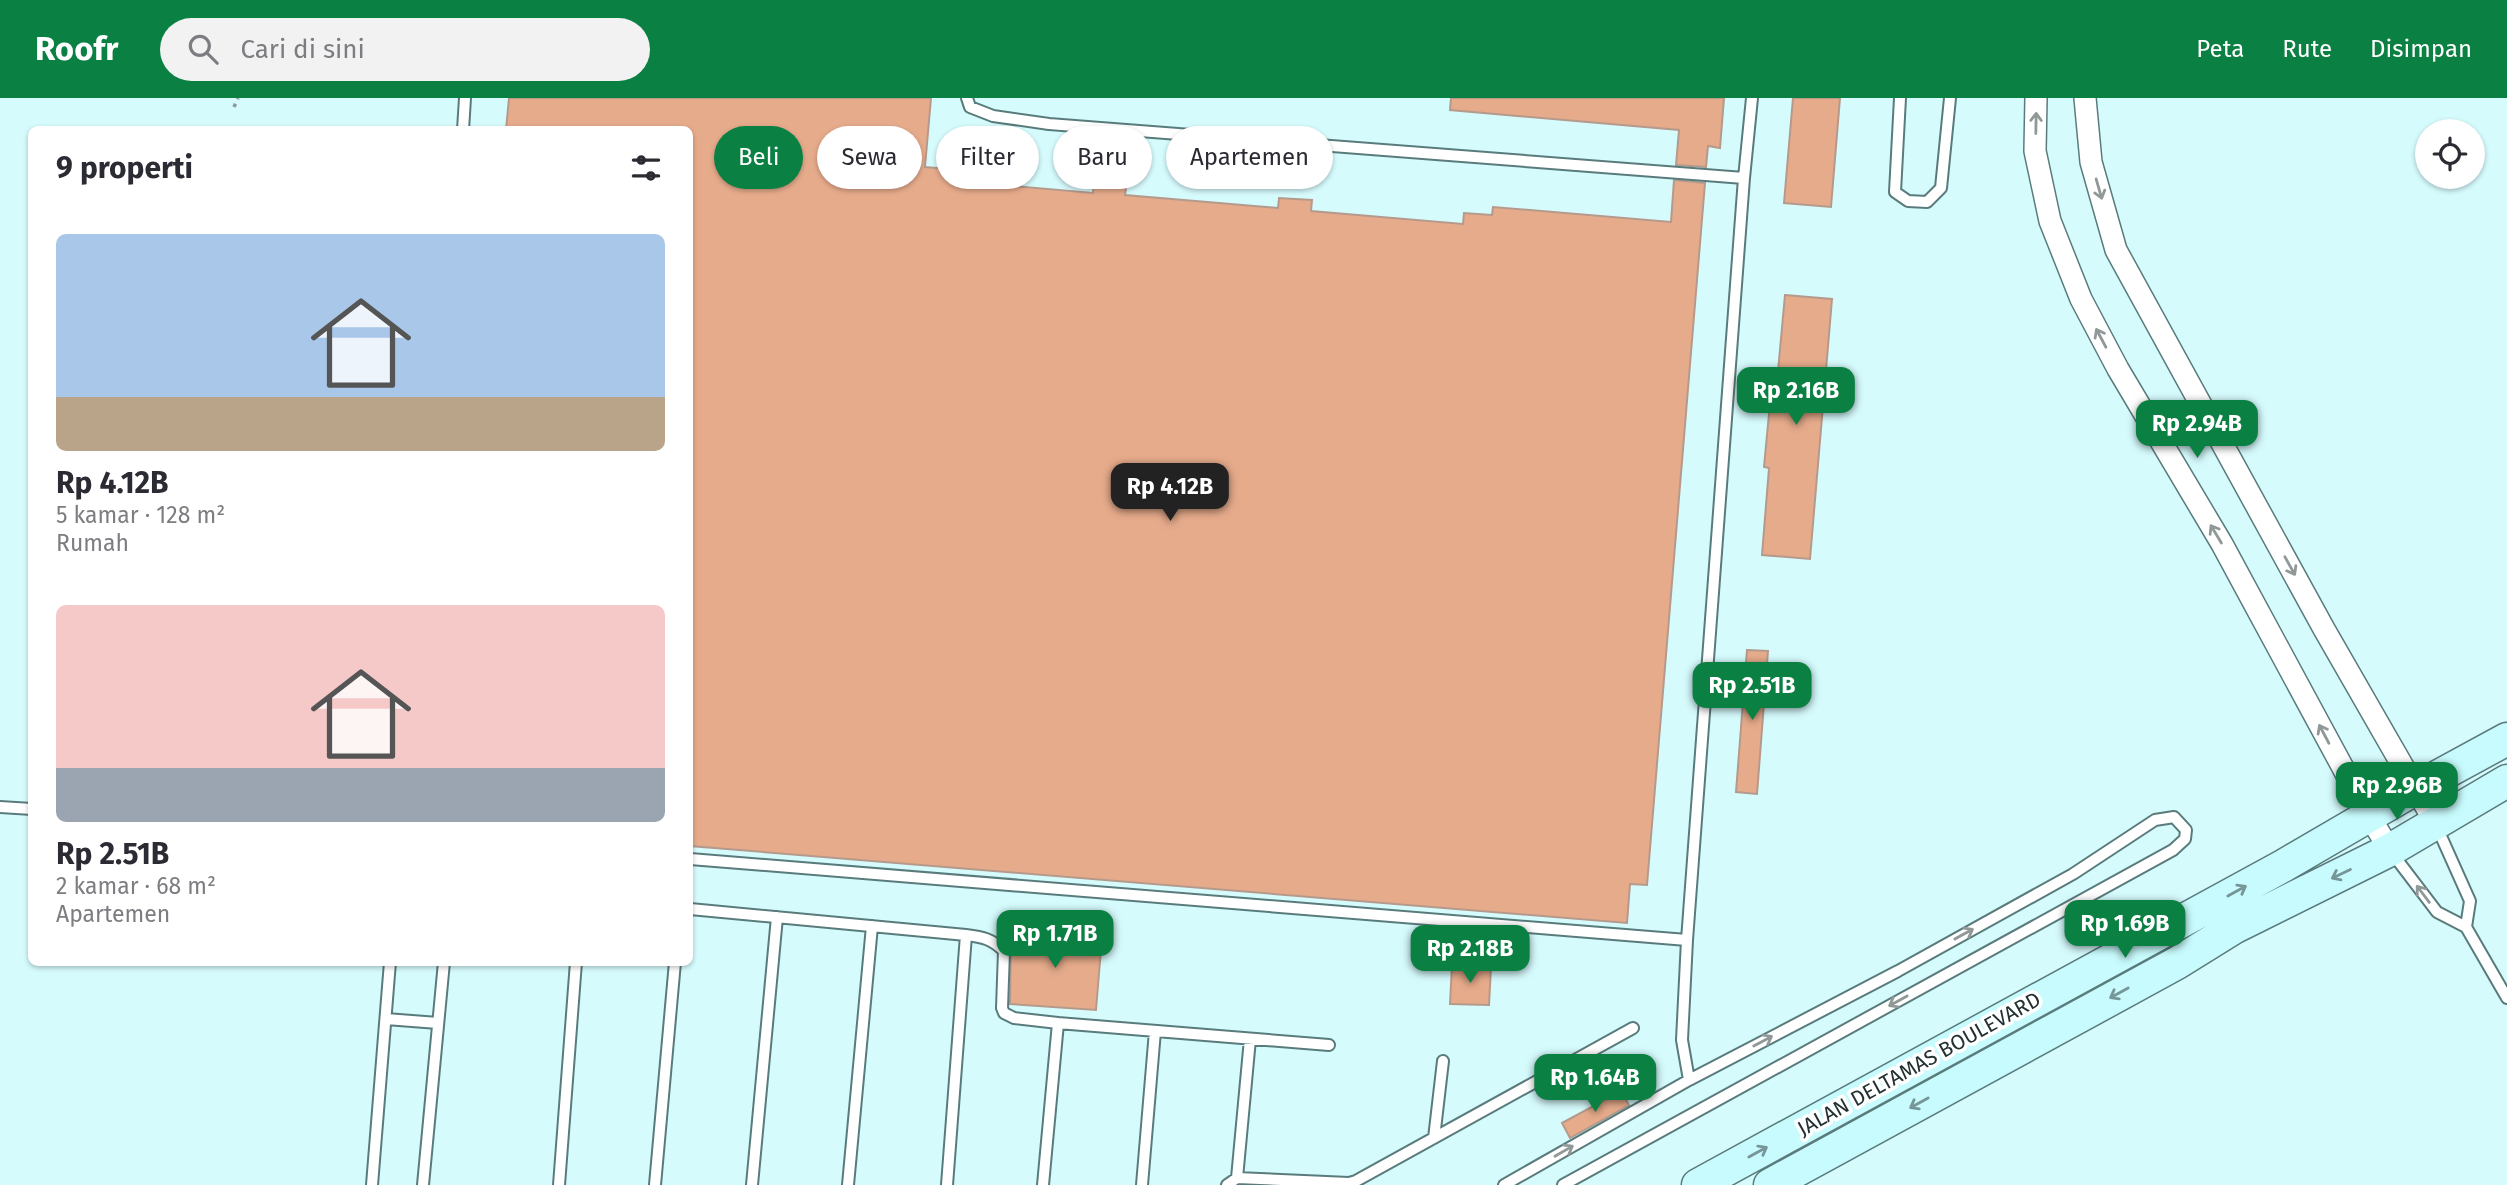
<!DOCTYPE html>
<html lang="id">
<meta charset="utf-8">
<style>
body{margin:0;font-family:"Fira Sans",sans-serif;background:#f2f2f3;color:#2b2b33;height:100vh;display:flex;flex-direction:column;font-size:26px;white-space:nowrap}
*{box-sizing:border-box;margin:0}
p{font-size:23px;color:#7c7c81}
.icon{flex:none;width:38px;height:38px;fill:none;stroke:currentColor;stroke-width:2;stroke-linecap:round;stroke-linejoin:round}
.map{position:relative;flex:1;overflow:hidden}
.side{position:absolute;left:28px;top:28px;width:665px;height:840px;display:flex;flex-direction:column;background:#fff;border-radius:10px;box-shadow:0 2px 5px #0004}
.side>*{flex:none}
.banner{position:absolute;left:714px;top:28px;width:665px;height:63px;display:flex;gap:14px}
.tools{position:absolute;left:2415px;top:21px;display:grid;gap:14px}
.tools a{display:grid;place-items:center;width:70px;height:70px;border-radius:50%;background:#fff;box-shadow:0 2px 5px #0004;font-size:35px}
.price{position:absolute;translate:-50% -60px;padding:0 16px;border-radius:14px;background:#0b8043;color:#fff;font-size:23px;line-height:46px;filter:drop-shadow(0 2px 4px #0008)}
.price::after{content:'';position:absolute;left:50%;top:42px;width:21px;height:16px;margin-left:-10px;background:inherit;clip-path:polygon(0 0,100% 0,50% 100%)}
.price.active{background:#222;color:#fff}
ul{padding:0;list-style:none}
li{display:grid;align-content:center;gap:14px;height:371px;padding:0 28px}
li span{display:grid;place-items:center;height:217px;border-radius:10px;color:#555}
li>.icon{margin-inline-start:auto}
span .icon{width:126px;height:126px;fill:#fffc;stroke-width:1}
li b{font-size:30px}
h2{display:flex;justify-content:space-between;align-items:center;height:84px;padding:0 28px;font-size:30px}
.pill{padding:0 24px;border-radius:32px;background:#fff;box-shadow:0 2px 5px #0004;font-size:24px;line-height:63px}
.pill.active{background:#0b8043;color:#fff}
header{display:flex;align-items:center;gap:42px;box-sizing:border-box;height:98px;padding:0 35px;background:#0b8043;color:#fff}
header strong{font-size:33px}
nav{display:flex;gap:38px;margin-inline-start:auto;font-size:24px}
.search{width:490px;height:63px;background:#f2f2f3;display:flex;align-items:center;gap:18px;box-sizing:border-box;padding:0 24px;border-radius:38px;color:#7c7c81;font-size:26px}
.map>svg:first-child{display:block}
.built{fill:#d6fbfd;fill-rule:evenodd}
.building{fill:#e6ab8b;stroke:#b59a8c;stroke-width:2}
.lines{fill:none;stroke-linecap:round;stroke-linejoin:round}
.lane-casing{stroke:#5a7b7c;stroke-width:14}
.street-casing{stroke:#5a7b7c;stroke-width:24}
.secondary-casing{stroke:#5a7b7c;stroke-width:35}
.path{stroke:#8b999a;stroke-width:3.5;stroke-dasharray:3.5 5;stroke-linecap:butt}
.lane{stroke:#fff;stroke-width:10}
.street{stroke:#fff;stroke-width:21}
.secondary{stroke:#c8fbfd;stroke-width:32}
.oneway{stroke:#919898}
.oneway2{stroke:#769698}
.labels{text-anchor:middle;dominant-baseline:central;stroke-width:7;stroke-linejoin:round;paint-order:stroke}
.street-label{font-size:21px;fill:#233132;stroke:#fff}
</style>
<header>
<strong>Roofr</strong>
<div class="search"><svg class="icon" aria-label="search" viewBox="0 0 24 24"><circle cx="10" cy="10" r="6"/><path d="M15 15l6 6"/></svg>Cari di sini</div>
<nav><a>Peta</a><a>Rute</a><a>Disimpan</a></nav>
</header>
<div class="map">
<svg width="2507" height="1087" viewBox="0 0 2507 1087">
<rect width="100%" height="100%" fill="#effdfe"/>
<path class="built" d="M0,0h2507v1087h-2507zM32,32h658v832h-658zM2427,33h46v46h-46z"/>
<path class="building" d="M509,0h422l-6,69 34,3 -1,11 135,12 1,-14 33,2 -2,14 153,13 1,-10 33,2 -1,11 152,13 1,-11 28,2 1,-8 178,15 3,-42 31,3 -58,702 -17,-1 -3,39 -937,-77v-716h-184z
M1451,0h273l-4,50 -12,-2 -2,21 -30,-2 3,-35 -229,-20z
M1793,0h47l-9,109 -47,-4z
M1785,197l47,4 -22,260 -48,-4 7,-87 -5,-1 8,-85h5z
M1747,552l21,1 -11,143 -21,-2z
M1011,832l91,7 -6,73 -86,-6z
M1452,867l39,2 -2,38 -39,-1z
M1621,993l8,14 -59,33 -8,-15z"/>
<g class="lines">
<defs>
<path id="lane" d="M967,0l3,9 23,9 56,8 695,54
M1900,0l-5,94 13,9 19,1 14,-14 9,-90
M463,32l2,-32
M0,709l32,2
M2436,727l34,76 -4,26
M2392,755l45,59 29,15 41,71
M690,761l997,81
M690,811l276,26c17,2 26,4 38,16l-2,57 2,5 10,5 44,5 -15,162
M386,921l52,4
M1058,925l271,22
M1689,982l-7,-40 5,-100 57,-762 8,-80
M1434,1040l9,-77
M1237,1080l13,-139
M372,1087l18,-223
M423,1087l21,-223
M559,1087l17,-223
M655,1087l20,-223
M752,1087l25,-268
M848,1087l24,-259
M947,1087l19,-250
M1142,1087l13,-154
M1227,1087l10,-7 112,5 7,-2 277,-153
M1504,1087l185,-105 209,-109 175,-97 82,-54 19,-3 12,13 -1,9 -12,11 -610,335"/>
<path id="street" d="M2036,0l-1,53 15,70 31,78 37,70 104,175 147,272 21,34
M2085,0l6,64 25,88 208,379 112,195"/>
<path id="secondary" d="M1698,1087l585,-319 132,-77 92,-50
M1770,1087l407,-222 58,-36 155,-77 117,-69"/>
</defs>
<use href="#lane" class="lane-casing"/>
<use href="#street" class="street-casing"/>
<use href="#secondary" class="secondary-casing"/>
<path class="path" d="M234,9l4,-9"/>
<use href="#lane" class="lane"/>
<use href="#street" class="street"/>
<use href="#secondary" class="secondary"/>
</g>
<defs><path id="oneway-shaft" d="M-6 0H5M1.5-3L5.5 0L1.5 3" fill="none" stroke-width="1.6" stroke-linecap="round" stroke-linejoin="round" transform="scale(1.75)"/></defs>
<g class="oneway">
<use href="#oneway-shaft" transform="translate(2036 25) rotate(-89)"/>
<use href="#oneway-shaft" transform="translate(2099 91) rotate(74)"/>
<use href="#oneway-shaft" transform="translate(2101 240) rotate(-118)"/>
<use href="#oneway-shaft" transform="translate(2216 436) rotate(-121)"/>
<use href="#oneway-shaft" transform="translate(2290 468) rotate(61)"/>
<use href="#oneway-shaft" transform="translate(2324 636) rotate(-118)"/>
<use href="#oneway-shaft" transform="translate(2423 796) rotate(-127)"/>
<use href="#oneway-shaft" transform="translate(1964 836) rotate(-29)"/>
<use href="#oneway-shaft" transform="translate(1898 903) rotate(151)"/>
<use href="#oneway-shaft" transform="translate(1763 943) rotate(-28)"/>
<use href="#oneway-shaft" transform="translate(1564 1053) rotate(-30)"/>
</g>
<g class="oneway2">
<use href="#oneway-shaft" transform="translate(2341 776) rotate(154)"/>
<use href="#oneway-shaft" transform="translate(2237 793) rotate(-29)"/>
<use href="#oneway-shaft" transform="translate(2119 895) rotate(151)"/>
<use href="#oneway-shaft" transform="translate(1919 1005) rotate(151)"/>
<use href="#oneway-shaft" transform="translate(1758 1054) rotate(-29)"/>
</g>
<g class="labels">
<g class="street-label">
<text transform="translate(1919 966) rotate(-29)">JALAN DELTAMAS BOULEVARD</text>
</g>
</g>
</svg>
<div class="tools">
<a><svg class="icon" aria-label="locate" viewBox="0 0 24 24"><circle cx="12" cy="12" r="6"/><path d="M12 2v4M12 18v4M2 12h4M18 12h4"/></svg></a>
</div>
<b class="price" style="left:1796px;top:329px">Rp 2.16B</b>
<b class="price" style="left:2197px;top:362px">Rp 2.94B</b>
<b class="price active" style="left:1170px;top:425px">Rp 4.12B</b>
<b class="price" style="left:1752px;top:624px">Rp 2.51B</b>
<b class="price" style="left:2397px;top:724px">Rp 2.96B</b>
<b class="price" style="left:2125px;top:862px">Rp 1.69B</b>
<b class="price" style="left:1055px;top:872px">Rp 1.71B</b>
<b class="price" style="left:1470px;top:887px">Rp 2.18B</b>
<b class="price" style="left:1595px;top:1016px">Rp 1.64B</b>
<div class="banner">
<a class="pill active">Beli</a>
<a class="pill">Sewa</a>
<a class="pill">Filter</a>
<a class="pill">Baru</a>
<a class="pill">Apartemen</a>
</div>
<section class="side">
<h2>9 properti<svg class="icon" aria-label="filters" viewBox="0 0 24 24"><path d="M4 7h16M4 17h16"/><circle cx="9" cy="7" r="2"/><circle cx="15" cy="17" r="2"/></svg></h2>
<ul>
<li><span style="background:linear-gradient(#a9c7e8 75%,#b9a48a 0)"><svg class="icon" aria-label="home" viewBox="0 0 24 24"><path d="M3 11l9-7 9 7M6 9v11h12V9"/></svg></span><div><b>Rp 4.12B</b><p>5 kamar · 128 m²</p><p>Rumah</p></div></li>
<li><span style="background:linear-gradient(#f6c9c9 75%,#9aa5b1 0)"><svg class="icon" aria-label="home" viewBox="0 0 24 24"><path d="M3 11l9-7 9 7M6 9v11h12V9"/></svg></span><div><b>Rp 2.51B</b><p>2 kamar · 68 m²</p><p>Apartemen</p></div></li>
</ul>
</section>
</div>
